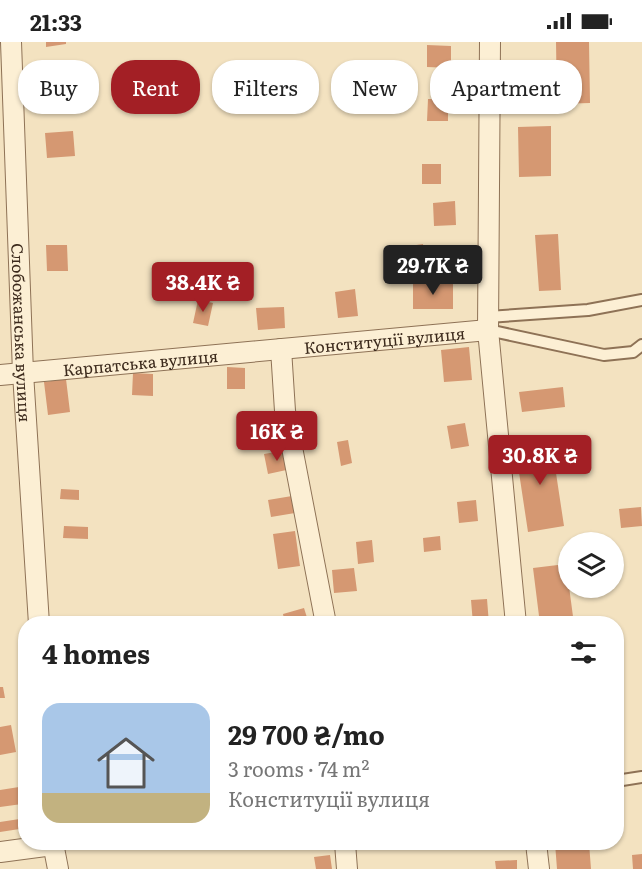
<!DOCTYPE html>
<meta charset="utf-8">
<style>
body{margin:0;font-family:Literata,serif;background:#f2f2f2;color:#222;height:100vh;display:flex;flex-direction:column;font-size:22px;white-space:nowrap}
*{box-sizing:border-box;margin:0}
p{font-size:20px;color:#767676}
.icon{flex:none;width:33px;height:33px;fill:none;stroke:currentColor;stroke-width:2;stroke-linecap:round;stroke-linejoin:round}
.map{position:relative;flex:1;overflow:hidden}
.side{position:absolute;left:18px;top:574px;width:606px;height:234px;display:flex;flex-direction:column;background:#fff;border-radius:24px;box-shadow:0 2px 4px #0004}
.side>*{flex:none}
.banner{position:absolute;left:18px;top:18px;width:606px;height:54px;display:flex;gap:12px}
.controls{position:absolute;left:558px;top:490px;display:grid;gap:12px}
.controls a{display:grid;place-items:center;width:66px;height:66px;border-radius:50%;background:#fff;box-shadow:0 2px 4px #0004;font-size:30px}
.price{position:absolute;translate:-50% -51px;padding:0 14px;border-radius:6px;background:#a31f25;color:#fff;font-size:20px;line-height:39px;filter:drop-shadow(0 2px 3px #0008)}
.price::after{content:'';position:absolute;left:50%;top:36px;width:18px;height:14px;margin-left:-9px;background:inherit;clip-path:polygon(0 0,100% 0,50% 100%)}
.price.on{background:#222;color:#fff}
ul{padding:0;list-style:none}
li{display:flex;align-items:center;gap:18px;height:150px;padding:0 24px}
li span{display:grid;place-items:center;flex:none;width:168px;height:120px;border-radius:18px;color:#555}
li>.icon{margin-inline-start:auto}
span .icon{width:72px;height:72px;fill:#fffc;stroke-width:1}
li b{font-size:26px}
h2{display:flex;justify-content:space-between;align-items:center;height:72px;padding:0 24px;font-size:26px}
.pill{padding:0 21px;border-radius:24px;background:#fff;box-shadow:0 2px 4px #0004;font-size:21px;line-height:54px}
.pill.on{background:#a31f25;color:#fff}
.status{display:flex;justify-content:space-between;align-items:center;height:42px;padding:0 30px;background:#fff;direction:ltr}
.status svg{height:16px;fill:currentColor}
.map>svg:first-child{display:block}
.building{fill:#d59872}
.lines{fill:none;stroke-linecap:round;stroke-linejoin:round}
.service-casing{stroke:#8e7256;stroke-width:14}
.minor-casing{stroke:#8e7256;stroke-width:22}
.service{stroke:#fcefd4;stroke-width:10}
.minor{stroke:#fcefd4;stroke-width:20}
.labels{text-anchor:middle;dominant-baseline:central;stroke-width:6;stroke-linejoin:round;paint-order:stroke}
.street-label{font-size:16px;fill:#3c2a1c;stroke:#f9ecd1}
</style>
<div class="status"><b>21:33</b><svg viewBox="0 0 49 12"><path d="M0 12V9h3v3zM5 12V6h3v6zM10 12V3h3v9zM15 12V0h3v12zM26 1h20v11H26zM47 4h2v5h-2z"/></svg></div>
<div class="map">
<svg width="642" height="827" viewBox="0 0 642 827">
<rect width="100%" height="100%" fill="#f3e2c0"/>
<path class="building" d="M46,0h20v2l-20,3z
M556,0h33l1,61 -33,1z
M427,3l24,1v22l-24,-1z
M73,34l2,33 -32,2 -2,-34z
M428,57h20v22h-21z
M551,84v50l-32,1 -1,-50z
M73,89l2,25 -28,2 -2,-25z
M422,122h19v20h-19z
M455,159l1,24 -22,1 -1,-23z
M558,192l3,56 -22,1 -4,-56z
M423,202l1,11 -20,2 -1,-10z
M46,203h21l1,26h-21z
M413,241h40v26h-40z
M355,247l3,27 -20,2 -3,-26z
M198,258l15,3 -5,23 -15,-3z
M284,265l1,21 -27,2 -2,-22z
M469,305l3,33 -28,2 -3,-32z
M227,325l18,1v21h-18z
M133,331l20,1v22l-21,-1z
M66,337l4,33 -22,3 -4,-33z
M563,345l2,20 -43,5 -3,-20z
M465,381l4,23 -18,3 -4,-23z
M348,398l4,23 -11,3 -4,-24z
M551,398l13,86 -36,6 -13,-86z
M287,408l4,19 -23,5 -4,-20z
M61,447l18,1v10l-19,-1z
M292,454l3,17 -24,4 -3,-17z
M476,458l2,21 -19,2 -2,-21z
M641,465l1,19 -21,2 -2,-19z
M64,484l24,1v12l-25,-1z
M295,489l5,35 -22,3 -5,-35z
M440,494l1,14 -17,2 -1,-14z
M372,498l2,22 -16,2 -2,-22z
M566,522l8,60h-34l-7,-56z
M354,526l3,23 -23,2 -2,-23z
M487,557l2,25h-16l-2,-24z
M304,566l5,16h-24l-2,-10z
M616,630h3l3,22 -6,1z
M0,645h3l2,11h-5z
M11,683l5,27 -16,3v-28z
M19,745l3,17 -22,3v-17z
M26,776v10l-26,4v-10z
M555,801h34l2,26h-34z
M642,812v15h-9l-1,-14z
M330,813l2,14h-16l-2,-12z
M517,818v9h-21l-1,-8z"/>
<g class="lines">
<defs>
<path id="service" d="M488,275l100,-7 54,-10
M488,288l116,25 29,-3 9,-7
M616,739l26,-4"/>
<g id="minor">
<path id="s1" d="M11,0l12,331 16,251"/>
<path d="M490,0l-2,288 28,294"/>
<path d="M281,307l4,62 41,213"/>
<path id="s2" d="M0,333l488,-45"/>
<path d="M53,801l5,26"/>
<path d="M345,801l2,26"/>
<path d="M536,801l3,26"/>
<path d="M0,810l53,-7"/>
</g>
</defs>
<use href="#service" class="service-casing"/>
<use href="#minor" class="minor-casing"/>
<use href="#service" class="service"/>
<use href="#minor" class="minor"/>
</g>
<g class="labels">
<g class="street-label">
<text stroke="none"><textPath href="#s1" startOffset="291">Слобожанська вулиця</textPath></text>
<text stroke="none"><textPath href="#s2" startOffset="386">Конституції вулиця</textPath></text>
<text stroke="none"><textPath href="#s2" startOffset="141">Карпатська вулиця</textPath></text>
</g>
</g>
</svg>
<div class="controls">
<a><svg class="icon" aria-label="layers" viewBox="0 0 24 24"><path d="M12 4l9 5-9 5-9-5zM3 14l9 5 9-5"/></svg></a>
</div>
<b class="price on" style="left:433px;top:254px">29.7K ₴</b>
<b class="price" style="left:203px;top:271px">38.4K ₴</b>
<b class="price" style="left:277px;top:420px">16K ₴</b>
<b class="price" style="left:540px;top:444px">30.8K ₴</b>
<div class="banner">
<a class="pill">Buy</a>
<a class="pill on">Rent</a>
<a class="pill">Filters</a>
<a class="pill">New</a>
<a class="pill">Apartment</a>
</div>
<section class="side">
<h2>4 homes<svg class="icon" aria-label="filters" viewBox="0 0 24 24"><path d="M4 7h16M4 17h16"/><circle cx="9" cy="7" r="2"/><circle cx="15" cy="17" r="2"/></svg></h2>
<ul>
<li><span style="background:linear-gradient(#a9c7e8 75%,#c2b280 0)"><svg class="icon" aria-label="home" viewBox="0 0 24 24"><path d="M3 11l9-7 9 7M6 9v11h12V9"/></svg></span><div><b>29 700 ₴/mo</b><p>3 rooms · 74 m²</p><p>Конституції вулиця</p></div></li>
</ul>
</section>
</div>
